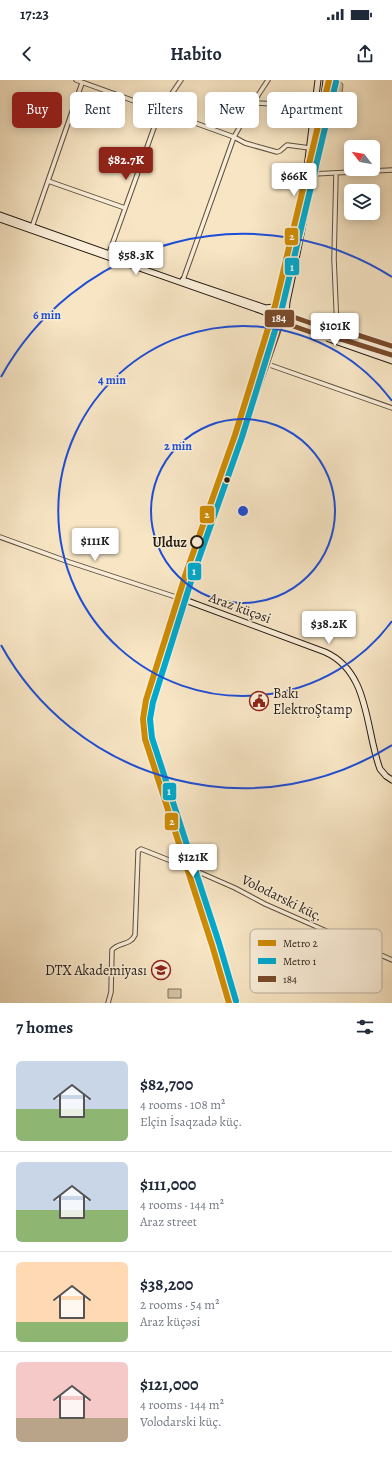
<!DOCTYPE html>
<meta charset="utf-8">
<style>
body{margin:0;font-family:Alegreya,serif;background:#f2f2f3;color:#1f2937;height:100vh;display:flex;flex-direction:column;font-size:15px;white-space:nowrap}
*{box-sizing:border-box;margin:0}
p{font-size:13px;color:#747a83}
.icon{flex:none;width:22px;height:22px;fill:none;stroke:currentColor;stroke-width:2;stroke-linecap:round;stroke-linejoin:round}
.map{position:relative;height:923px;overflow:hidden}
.panel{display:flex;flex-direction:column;background:#fff;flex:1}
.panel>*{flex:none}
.guide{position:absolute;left:12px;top:12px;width:368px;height:36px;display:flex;gap:8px}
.needle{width:26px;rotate:301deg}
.tools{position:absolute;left:344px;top:60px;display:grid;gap:8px}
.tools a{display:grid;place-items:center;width:36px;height:36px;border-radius:6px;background:#fff;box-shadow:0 2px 10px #0003;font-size:20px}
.price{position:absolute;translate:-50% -34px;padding:0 9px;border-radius:4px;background:#fff;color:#222;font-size:13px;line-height:26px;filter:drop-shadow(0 1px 2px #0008)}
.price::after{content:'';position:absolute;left:50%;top:24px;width:12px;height:9px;margin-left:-6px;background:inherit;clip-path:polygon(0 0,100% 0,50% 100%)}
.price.selected{background:#8f2418;color:#fff}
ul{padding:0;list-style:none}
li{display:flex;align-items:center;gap:12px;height:100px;padding:0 16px}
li+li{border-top:1px solid #e0e1e3}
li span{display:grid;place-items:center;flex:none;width:112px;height:80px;border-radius:6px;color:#555}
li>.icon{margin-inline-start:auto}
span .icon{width:48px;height:48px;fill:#fffc;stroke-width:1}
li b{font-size:17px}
h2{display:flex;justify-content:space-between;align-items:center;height:48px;padding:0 16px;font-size:17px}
.chip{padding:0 14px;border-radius:6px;background:#fff;box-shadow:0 2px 10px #0003;font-size:14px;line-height:36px}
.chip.selected{background:#8f2418;color:#fff}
.status{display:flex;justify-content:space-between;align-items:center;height:28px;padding:0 20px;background:#fff;direction:ltr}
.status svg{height:11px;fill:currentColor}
header{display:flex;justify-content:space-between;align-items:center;height:52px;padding:0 16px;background:#fff;font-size:18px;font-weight:600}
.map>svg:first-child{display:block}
.green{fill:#d4c3a6;stroke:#7e705c}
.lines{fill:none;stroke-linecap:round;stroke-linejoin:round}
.street-casing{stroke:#5b4f3e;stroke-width:5.5}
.secondary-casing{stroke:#271d12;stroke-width:7}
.street{stroke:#faeed9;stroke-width:3.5}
.secondary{stroke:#faeed9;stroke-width:5}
.bus-1-casing{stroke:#faeed9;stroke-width:8}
.bus-1{stroke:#7a4b2a;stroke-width:5}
.metro-1-casing{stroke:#faeed9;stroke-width:9}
.metro-2-casing{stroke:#faeed9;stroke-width:9}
.metro-1{stroke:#cd8b04;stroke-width:6}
.metro-2{stroke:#00a9ce;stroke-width:6}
.ring{fill:none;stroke:#1d4ed8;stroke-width:2}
.bus-dot{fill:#271d12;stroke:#faeed9;stroke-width:1.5}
.stop-dot{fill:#faeed9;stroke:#271d12;stroke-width:2}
.labels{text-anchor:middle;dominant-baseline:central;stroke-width:3;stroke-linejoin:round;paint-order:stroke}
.stop-label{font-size:14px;font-weight:bold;fill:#271d12;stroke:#faeed9;text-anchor:end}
.street-label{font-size:14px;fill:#271d12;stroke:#faeed9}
.poi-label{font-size:14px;fill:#271d12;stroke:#faeed9;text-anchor:start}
.key{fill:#faeed9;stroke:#bbaf9d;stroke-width:1}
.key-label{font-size:11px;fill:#271d12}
.centre{fill:#1d4ed8;stroke:#faeed9;stroke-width:2}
.ring-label{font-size:12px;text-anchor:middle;font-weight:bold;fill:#1d4ed8;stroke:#faeed9;stroke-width:3;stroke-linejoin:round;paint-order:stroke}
.line-badge{stroke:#faeed9;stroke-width:1.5}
.badge-label{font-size:11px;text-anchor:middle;font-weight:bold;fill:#fff}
</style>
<div class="status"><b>17:23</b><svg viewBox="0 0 49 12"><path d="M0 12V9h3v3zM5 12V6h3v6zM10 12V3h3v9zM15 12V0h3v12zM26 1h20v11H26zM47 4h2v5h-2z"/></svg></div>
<header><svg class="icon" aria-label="back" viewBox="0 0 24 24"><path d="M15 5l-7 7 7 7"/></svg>Habito<svg class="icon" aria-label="share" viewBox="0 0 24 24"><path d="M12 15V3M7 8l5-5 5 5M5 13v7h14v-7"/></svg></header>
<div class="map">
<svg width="392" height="923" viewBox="0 0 392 923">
<rect width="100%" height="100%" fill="#f7e5c4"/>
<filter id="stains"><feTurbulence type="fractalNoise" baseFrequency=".005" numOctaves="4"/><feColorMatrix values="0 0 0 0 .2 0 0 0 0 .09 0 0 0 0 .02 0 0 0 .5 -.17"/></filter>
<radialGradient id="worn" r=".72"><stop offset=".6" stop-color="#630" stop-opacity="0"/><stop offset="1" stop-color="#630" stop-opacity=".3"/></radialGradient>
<path class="green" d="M337,0l6,4 -2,21 -8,4z
M168,909h13v9h-13z"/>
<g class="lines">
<defs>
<path id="street" d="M76,0l158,57 11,6 32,9 3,-1 7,-6 23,3
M253,23c22,-1 41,5 61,11
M336,93l-2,86 3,70
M313,94l79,-4
M48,101l77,27
M32,147l50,-144
M108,176l52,-145 21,-31
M183,200l51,-143 19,-34 15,-23
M267,284l125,44
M0,457l69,25 116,38
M108,923l3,-11 1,-42c6,-8 18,-4 23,-15l3,-81v-3l3,-2 53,21 41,18 30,16 127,56"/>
<path id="secondary" d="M0,135l132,47
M0,139l262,92 9,4 8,6
M183,200l80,27 16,8
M265,228l9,-1 7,-6
M280,234l1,-13 25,-126 12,-95
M286,234l1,-12c16,-74 30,-147 39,-222
M282,242l-97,278 140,52c45,20 40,77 55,117l6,7 6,4
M331,248l14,3 47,15
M329,259l63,22
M392,271l-105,-36 -2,-1h-5l-1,2v5l3,1 34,12 28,6 48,15"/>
</defs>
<use href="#street" class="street-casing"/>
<use href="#secondary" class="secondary-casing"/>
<use href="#street" class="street"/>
<use href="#secondary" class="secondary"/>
<defs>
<path id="bus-1" d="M392,266l-47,-15 -26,-5 -34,-12h-5l-1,7 37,13 28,6 48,15
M185,520l97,-278"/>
</defs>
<use href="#bus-1" class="bus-1-casing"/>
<use href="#bus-1" class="bus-1"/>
<defs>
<path id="metro-1" d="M229,923l-17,-58 -67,-206 -2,-20 3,-19 40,-127 49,-138 40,-129 54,-226"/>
<path id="metro-2" d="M236,921l-17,-58 -67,-205 -2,-19 3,-17 40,-127 49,-138 40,-129 54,-226"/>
</defs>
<use href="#metro-1" class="metro-1-casing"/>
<use href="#metro-2" class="metro-2-casing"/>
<use href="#metro-1" class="metro-1"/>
<use href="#metro-2" class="metro-2"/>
</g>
<g class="ring">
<circle cx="243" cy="431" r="92"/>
<path d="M392 541A185 185 0 1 1 392 321"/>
<path d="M392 665A277 277 0 0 1 1 565M1 297A277 277 0 0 1 392 197"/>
</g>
<defs>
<symbol id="civic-ring" viewBox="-11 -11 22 22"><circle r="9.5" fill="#faeed9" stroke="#8f2418" stroke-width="1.5"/><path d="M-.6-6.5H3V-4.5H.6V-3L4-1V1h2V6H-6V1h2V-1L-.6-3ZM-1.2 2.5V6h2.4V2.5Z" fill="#8f2418"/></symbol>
<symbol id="university-ring" viewBox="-11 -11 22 22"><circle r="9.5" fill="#faeed9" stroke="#8f2418" stroke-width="1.5"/><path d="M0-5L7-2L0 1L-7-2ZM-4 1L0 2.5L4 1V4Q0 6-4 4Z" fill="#8f2418"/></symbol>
</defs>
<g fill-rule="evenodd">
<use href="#civic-ring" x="248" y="610" width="22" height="22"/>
<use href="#university-ring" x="150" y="879" width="22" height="22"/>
</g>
<circle class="bus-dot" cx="227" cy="400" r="3.5"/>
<circle class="stop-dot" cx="197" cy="462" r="6"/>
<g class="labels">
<g class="stop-label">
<text x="187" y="462">Ulduz</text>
</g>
<g class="street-label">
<text transform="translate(240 528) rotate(20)">Araz küçəsi</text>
<text transform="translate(282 818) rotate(26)">Volodarski küç.</text>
</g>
<g class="poi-label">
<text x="273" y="613">Bakı<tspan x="273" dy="16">ElektroŞtamp</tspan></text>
<text x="147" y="890" text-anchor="end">DTX Akademiyası</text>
</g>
</g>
<rect x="250" y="849" width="132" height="64" rx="6" class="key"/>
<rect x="258" y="860" width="18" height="6" fill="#cd8b04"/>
<rect x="258" y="878" width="18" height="6" fill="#00a9ce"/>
<rect x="258" y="896" width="18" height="6" fill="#7a4b2a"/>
<g class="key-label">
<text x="283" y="867">Metro 2</text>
<text x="283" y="885">Metro 1</text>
<text x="283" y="903">184</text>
</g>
<circle cx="243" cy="431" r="6" class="centre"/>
<g class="ring-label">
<text x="47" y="239">6 min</text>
<text x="112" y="304">4 min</text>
<text x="178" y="370">2 min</text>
</g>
<g class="line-badge">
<rect x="284" y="147" width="15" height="19" rx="4" fill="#cd8b04"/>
<rect x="284" y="177" width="16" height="19" rx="4" fill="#00a9ce"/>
<rect x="264" y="229" width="31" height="19" rx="4" fill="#7a4b2a"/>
<rect x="199" y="425" width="16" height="19" rx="4" fill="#cd8b04"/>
<rect x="187" y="482" width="15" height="19" rx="4" fill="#00a9ce"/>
<rect x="162" y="702" width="15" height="19" rx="4" fill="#00a9ce"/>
<rect x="164" y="732" width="15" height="19" rx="4" fill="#cd8b04"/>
</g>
<g class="badge-label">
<text x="292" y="160">2</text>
<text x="292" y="191">1</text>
<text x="279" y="242">184</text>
<text x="207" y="438">2</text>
<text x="194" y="495">1</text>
<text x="169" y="715">1</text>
<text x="172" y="745">2</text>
</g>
<rect width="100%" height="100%" filter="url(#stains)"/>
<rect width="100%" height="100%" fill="url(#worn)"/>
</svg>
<div class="tools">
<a><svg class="needle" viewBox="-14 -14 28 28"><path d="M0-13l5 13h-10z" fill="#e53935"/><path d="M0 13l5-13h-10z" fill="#747a83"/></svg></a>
<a><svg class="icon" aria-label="layers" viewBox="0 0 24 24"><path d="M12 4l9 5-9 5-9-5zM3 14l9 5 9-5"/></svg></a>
</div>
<b class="price selected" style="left:126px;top:101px">$82.7K</b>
<b class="price" style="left:294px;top:117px">$66K</b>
<b class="price" style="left:136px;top:196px">$58.3K</b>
<b class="price" style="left:335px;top:267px">$101K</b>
<b class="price" style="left:95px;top:482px">$111K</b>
<b class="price" style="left:329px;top:565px">$38.2K</b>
<b class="price" style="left:193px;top:798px">$121K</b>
<div class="guide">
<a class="chip selected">Buy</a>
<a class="chip">Rent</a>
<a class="chip">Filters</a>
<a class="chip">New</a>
<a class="chip">Apartment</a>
</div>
</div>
<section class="panel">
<h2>7 homes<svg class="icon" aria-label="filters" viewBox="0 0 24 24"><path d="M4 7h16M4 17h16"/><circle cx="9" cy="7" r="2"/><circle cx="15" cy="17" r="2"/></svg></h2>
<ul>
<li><span style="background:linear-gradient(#c9d6e8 60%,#8fb573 0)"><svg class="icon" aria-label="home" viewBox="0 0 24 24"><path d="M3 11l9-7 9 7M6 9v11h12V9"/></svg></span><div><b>$82,700</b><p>4 rooms · 108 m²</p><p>Elçin İsaqzadə küç.</p></div></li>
<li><span style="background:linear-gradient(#c9d6e8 60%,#8fb573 0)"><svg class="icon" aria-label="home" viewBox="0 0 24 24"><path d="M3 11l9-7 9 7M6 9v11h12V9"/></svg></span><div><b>$111,000</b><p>4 rooms · 144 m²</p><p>Araz street</p></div></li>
<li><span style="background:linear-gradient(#ffd9b3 75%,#8fb573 0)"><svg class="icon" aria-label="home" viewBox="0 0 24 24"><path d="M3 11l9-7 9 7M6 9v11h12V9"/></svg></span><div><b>$38,200</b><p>2 rooms · 54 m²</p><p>Araz küçəsi</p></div></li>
<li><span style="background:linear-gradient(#f6c9c9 70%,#b9a48a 0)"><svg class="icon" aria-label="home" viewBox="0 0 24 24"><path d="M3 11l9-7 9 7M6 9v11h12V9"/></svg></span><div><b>$121,000</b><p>4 rooms · 144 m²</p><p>Volodarski küç.</p></div></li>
</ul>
</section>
